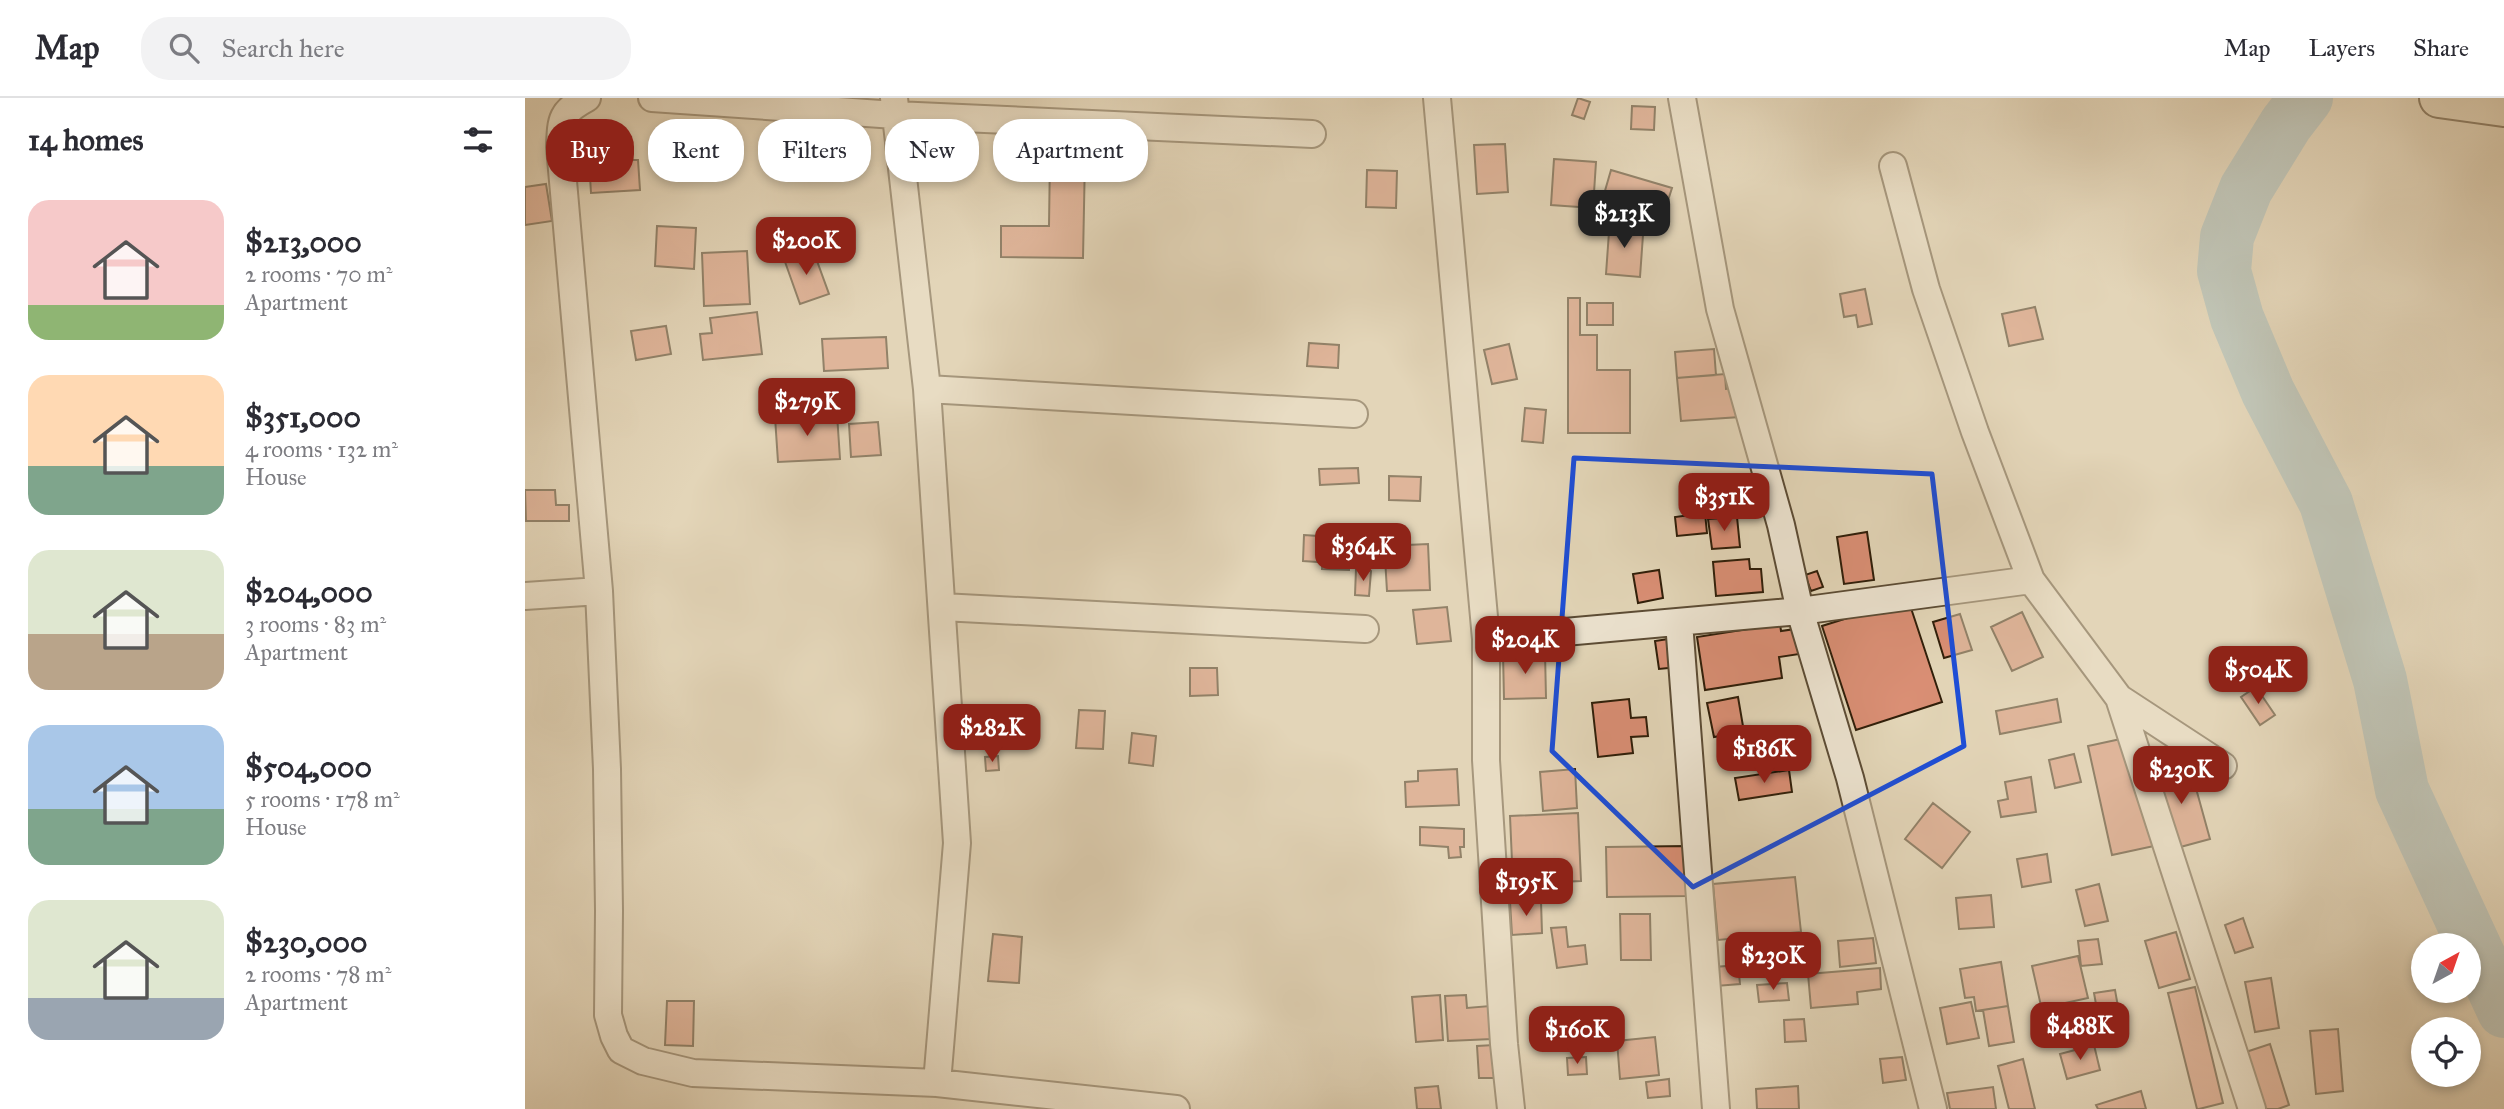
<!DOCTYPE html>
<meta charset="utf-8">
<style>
body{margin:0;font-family:"IM FELL Great Primer",serif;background:#f2f2f3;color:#2b2b33;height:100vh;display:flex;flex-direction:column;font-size:26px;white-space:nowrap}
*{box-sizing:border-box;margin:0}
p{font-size:23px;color:#7c7c81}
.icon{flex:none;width:38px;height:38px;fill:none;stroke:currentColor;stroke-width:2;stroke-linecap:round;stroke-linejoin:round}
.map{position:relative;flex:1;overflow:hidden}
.drawer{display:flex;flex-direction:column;background:#fff;width:525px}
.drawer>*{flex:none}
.top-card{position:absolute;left:21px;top:21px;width:665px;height:63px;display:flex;gap:14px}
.needle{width:46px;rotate:40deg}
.tools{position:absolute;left:1886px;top:835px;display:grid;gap:14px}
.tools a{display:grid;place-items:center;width:70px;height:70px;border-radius:50%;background:#fff;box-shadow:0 4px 10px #0003;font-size:35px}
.price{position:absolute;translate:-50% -60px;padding:0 16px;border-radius:14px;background:#8f2418;color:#fff;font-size:23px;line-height:46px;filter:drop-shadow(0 2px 4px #0008)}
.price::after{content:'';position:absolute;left:50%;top:42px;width:21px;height:16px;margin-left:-10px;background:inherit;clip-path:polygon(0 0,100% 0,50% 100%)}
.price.current{background:#222;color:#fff}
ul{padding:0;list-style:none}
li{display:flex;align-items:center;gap:21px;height:175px;padding:0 28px}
li span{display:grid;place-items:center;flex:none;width:196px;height:140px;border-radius:21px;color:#555}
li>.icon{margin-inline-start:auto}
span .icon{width:84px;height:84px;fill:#fffc;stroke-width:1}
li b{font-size:30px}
h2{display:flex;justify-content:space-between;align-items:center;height:84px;padding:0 28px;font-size:30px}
.pill{padding:0 24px;border-radius:28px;background:#fff;box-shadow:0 4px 10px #0003;font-size:24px;line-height:63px}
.pill.current{background:#8f2418;color:#fff}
header{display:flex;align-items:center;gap:42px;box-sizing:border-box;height:98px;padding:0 35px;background:#fff;border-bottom:2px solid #e1e1e2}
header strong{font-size:33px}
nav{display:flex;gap:38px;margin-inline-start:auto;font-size:24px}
.search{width:490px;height:63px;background:#f2f2f3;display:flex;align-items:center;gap:18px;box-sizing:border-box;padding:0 24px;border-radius:28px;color:#7c7c81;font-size:26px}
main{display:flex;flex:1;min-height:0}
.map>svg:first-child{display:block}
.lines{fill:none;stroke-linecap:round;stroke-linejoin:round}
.river{stroke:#9ab6ba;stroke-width:54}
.building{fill:#da8f75;stroke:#2f1e09;stroke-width:2}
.street-casing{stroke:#5c4c35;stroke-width:30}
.highway-casing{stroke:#2f1e09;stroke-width:42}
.street{stroke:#ede4d1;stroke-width:26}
.highway{stroke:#e3d6b8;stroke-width:38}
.marked{fill:none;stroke:#1d4ed8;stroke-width:5;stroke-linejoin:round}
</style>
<header>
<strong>Map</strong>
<div class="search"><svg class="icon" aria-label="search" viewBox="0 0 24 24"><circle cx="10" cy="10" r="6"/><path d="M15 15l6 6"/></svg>Search here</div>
<nav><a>Map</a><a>Layers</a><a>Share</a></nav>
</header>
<main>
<section class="drawer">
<h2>14 homes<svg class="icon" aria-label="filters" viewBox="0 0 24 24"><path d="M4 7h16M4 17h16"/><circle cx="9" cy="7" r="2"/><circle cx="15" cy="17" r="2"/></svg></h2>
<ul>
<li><span style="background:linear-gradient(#f6c9c9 75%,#8fb573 0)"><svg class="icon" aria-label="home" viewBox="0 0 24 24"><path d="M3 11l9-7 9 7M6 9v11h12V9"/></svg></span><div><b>$213,000</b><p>2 rooms · 70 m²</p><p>Apartment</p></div></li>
<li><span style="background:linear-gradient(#ffd9b3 65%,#7fa58c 0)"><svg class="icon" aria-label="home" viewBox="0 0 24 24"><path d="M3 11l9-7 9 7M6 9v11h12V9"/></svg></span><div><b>$351,000</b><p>4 rooms · 132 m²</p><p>House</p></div></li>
<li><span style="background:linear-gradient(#dfe7d0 60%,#b9a48a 0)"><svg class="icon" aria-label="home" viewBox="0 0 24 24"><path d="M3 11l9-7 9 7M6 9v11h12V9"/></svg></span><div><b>$204,000</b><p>3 rooms · 83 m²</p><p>Apartment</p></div></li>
<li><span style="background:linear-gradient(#a9c7e8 60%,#7fa58c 0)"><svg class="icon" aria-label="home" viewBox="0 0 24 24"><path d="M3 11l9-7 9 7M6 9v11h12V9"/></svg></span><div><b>$504,000</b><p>5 rooms · 178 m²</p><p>House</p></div></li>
<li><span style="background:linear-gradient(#dfe7d0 70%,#9aa5b1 0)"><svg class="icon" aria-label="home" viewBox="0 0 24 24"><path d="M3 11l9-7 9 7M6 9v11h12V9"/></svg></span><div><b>$230,000</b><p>2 rooms · 78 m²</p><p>Apartment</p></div></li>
</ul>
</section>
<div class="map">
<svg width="1979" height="1011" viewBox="0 0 1979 1011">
<rect width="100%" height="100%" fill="#e3d6b8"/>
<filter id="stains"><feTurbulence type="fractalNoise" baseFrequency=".00286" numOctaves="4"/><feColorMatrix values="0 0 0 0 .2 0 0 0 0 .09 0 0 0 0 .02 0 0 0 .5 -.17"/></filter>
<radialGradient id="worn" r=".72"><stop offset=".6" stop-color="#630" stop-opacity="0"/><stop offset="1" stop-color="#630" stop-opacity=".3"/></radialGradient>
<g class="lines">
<path class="river" d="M1781,0l-20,26 -40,65 -19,48 -3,34 13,47 31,74 58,111 54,177 22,110 102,221"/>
</g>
<path class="building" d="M1053,0l12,4 -6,17 -12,-4z
M1107,8l23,1 -1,23 -23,-1z
M98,44l1,18h14l2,30 -49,3 -3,-49z
M980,46l3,48 -31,2 -3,-49z
M525,58l35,1 -2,101 -82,-1v-31h48z
M1029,61l42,3 -3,46 -42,-3z
M842,72l30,1 -1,37 -30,-1z
M1086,72l61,18 -10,31 -60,-18z
M21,86l6,37 -27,4v-38z
M1085,120l19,2 -1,14 15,1 -3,42 -34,-3z
M132,128l39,2 -2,41 -39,-3z
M288,152l16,44 -29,10 -16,-45z
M222,153l3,53 -46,2 -2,-53z
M1340,191l7,35 -14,3 -2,-12 -12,2 -4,-23z
M1043,200h12v37h17v35h33v63h-62z
M1062,205h26v22h-26z
M1510,209l8,32 -34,7 -7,-32z
M232,214l5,42 -59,6 -3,-26 12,-1 -2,-15z
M141,228l5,28 -35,6 -5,-29z
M361,239l2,31 -64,3 -2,-32z
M784,245l30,2 -1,23 -31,-2z
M984,246l8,35 -25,5 -8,-34z
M1189,251l2,26 -39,3 -2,-26z
M1200,276l1,15 11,-1 3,29 -59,4 -4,-43z
M1000,310l21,2 -3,33 -21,-2z
M312,316l3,45 -62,3 -3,-45z
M353,324l3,33 -30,2 -2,-33z
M833,370l1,15 -39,2 -1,-16z
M864,378l32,1 -1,24 -31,-1z
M0,392h30l1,15h13v16h-43z
M1180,415l2,20 -30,3 -2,-19z
M1212,419l3,30 -28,2 -4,-30z
M1342,434l7,48 -30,4 -7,-47z
M779,437l14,1 -1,26 -14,-1z
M798,438l28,1 -2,33 -27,-1z
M903,446l2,46 -43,1 -2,-33 23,-1 -1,-12z
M1224,461l1,10h11l2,23 -47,4 -3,-34z
M831,471l15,2 -2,25 -14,-1z
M1134,472l4,28 -25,5 -5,-29z
M1292,473l6,16 -12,4 -6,-16z
M1383,501l34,103 -86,28 -34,-104z
M922,509l4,34 -34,3 -4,-34z
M1497,514l21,45 -31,14 -21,-44z
M1435,516l12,36 -28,8 -11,-36z
M1255,526l1,7 21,-3 4,25 -27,4 3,21 -77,12 -8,-53z
M1150,540l3,29 -19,2 -4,-28z
M1020,554l1,46 -42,1 -1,-46z
M665,570h27l1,27 -28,1z
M1731,589l19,28 -15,10 -19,-28z
M1213,599l6,35 -30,5 -7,-34z
M1104,601l2,19 15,-1 2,19 -17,1 2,16 -35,4 -6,-54z
M1532,601l4,23 -61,12 -4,-23z
M554,612l26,1 -2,38 -27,-1z
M607,635l24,3 -3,30 -24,-3z
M1605,639l24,109 -42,9 -24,-109z
M1549,656l7,28 -26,6 -6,-28z
M473,658l1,14 -13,1 -1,-14z
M1664,665l21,76 -37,10 -22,-76z
M932,671l2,36 -53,2 -1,-25 13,-1v-10z
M1050,671l2,39 -34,3 -3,-39z
M1264,672l3,22 -53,8 -4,-22z
M1506,679l5,35 -35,5 -3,-16 10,-2 -3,-17z
M1408,705l37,29 -28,36 -37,-29z
M1053,715l3,68 -68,3 -3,-68z
M895,729l44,2v18h-4l1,10 -12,1 -1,-11 -28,-2z
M1161,748l1,50 -80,1 -1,-50z
M1522,756l4,28 -29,5 -5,-28z
M1270,779l6,55 -83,8 -5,-56z
M1574,786l9,37 -23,5 -9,-36z
M1466,797l3,32 -35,2 -3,-31z
M1016,803l1,32 -30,2 -2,-33z
M1095,816h30l1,46h-30z
M1718,820l10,29 -18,6 -10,-28z
M1041,829l2,20 17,-2 2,19 -30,4 -6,-40z
M1651,834l14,47 -31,9 -14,-47z
M468,836l29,3 -3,46 -31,-2z
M1348,840l3,25 -36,4 -2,-26z
M1573,841l4,25 -21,2 -3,-25z
M1553,858l10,42 -32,7 5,20 -15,3 -14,-62z
M1476,864l7,44 -32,5 -2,-14 -9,1 -5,-29z
M1227,866v9l-13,1 1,10 -24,2 -2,-19z
M1355,870l1,21 -24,3 1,12 -47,4 -3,-34z
M1746,880l8,50 -24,4 -10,-50z
M1262,885l2,17 -30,2 -2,-17z
M1670,889l28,116 -24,6h-2l-29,-116z
M1590,892l7,39 -21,3 -7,-39z
M915,897l3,45 -27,2 -4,-45z
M941,897l1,13 23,-2 2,33 -44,2 -3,-45z
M142,903h27l-1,45 -28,-1z
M1446,904l8,36 -32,6 -7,-36z
M1483,908l6,36 -25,4 -6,-36z
M1279,921l2,22 -21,1 -1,-22z
M1813,931l5,62 -27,3 -6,-63z
M1130,939l4,38 -39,4 -3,-38z
M1745,946l19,61 -11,4h-17l-18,-56z
M969,947l2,33h-17l-2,-32z
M1569,947l6,25 -33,9 -7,-25z
M1061,959l1,17 -19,1 -1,-17z
M1377,959l4,23 -23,3 -3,-24z
M1498,961l12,50h-26l-11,-43z
M1144,981l1,17 -22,2 -2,-16z
M913,988l3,23h-24l-2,-21z
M1273,988l1,23h-42l-1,-20z
M1468,989l3,22h-46l-3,-16z
M1616,993l5,18h-48l-2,-4z"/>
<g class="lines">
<defs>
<path id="street" d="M62,0c-26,14 -26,20 -27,49l39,444 8,178 2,142 -1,104 6,21 7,14 22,11 50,12 244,10 20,-240 -30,-454 -33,-291
M127,0l243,17 417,19
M912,0l49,541v121l18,284 7,65
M1157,0l38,211 61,216 19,86 50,167 83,331
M1368,68l33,123 49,143 56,148 88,118 104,68
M402,291l427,25
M0,498l74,-5
M417,509l423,22
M1154,524l37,487
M961,541l314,-28 231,-31
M1594,600l133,411
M412,985l239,26"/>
<path id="highway" d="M1914,0l65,9"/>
</defs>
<use href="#street" class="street-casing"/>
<use href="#highway" class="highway-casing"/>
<use href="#street" class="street"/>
<use href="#highway" class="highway"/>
</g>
<path d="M0 0H1979V1011H0ZM1049,360l358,16 32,272 -271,141 -141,-136z" fill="#e3d6b8" fill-opacity=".55" fill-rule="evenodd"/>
<path class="marked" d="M1049,360l358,16 32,272 -271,141 -141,-136z"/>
<rect width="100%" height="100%" filter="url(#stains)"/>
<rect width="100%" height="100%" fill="url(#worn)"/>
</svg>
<div class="tools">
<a><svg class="needle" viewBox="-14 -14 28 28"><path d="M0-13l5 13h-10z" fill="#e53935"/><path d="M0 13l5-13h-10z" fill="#7c7c81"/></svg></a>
<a><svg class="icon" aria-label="locate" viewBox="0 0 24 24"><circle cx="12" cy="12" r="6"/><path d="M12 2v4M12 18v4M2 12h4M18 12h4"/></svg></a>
</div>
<b class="price current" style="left:1099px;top:152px">$213K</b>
<b class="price" style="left:281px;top:179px">$200K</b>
<b class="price" style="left:282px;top:340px">$279K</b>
<b class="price" style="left:1199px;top:435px">$351K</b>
<b class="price" style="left:838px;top:485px">$364K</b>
<b class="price" style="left:1000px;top:578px">$204K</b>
<b class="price" style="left:1733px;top:608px">$504K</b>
<b class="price" style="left:467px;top:666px">$282K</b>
<b class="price" style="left:1239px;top:687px">$186K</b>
<b class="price" style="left:1656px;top:708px">$230K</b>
<b class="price" style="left:1001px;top:820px">$195K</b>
<b class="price" style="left:1248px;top:894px">$230K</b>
<b class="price" style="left:1555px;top:964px">$488K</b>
<b class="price" style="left:1052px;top:968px">$160K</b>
<div class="top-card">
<a class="pill current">Buy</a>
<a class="pill">Rent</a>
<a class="pill">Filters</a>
<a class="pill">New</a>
<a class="pill">Apartment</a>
</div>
</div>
</main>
